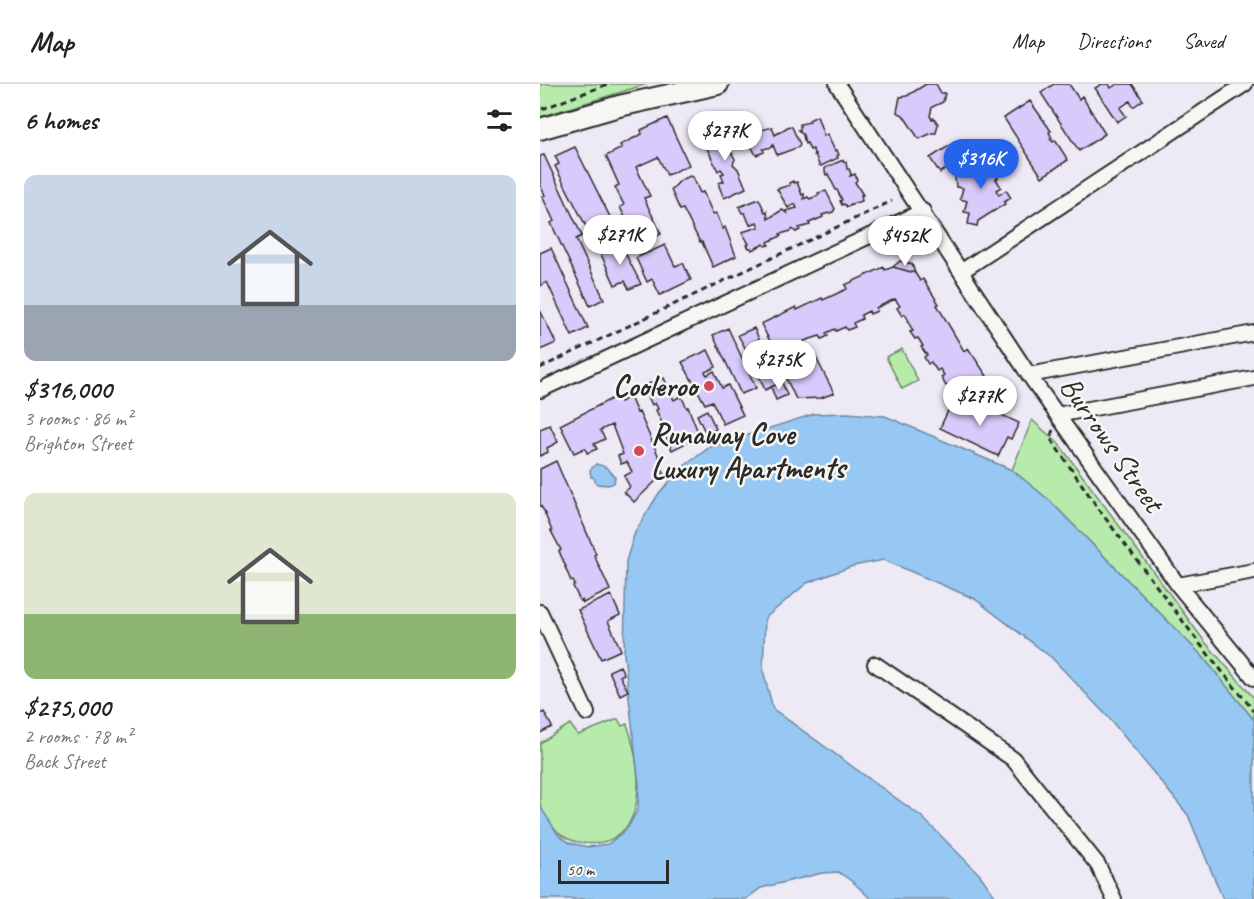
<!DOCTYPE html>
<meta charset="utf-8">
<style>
body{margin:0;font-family:Caveat,sans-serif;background:#f2f2f2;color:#222;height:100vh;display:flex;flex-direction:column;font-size:22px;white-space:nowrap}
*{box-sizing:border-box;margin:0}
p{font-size:20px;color:#767676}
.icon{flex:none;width:33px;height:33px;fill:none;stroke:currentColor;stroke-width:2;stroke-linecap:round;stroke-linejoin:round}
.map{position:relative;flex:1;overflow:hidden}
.side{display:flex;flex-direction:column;background:#fff;width:540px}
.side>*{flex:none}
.scale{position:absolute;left:18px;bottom:15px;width:111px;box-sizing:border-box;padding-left:6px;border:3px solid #2b2b2b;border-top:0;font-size:16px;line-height:21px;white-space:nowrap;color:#2b2b2b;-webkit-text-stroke:4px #f6f6f2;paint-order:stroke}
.price{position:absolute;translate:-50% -51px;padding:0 14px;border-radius:21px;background:#fff;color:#222;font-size:20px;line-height:39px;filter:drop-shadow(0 2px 3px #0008)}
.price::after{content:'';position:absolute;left:50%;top:36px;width:18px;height:14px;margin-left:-9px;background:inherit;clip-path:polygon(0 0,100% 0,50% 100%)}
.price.current{background:#2563eb;color:#fff}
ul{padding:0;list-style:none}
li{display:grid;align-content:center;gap:12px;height:318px;padding:0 24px}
li span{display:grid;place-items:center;height:186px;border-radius:12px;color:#555}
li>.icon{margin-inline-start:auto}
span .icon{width:108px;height:108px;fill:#fffc;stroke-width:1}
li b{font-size:26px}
h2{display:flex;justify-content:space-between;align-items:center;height:72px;padding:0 24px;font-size:26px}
header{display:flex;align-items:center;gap:36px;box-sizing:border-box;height:84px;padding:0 30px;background:#fff;border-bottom:2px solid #e0e0e0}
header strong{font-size:28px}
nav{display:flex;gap:33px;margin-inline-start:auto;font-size:21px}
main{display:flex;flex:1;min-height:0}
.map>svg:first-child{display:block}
.green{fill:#b7ebac;stroke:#718b6c;stroke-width:1.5}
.water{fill:#97c8f3;stroke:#6c89a3;stroke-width:1.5}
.building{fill:#d9cafc;stroke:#2b2b2b;stroke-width:1.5}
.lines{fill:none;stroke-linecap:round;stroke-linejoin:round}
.street-casing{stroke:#2b2b2b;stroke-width:18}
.secondary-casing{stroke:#2b2b2b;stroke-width:24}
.path{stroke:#2b2b2b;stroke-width:3;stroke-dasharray:6 4.5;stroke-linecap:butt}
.street{stroke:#f6f6f2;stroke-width:14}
.secondary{stroke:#f6f6f2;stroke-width:20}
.poi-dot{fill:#d1495b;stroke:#f6f6f2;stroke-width:2}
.labels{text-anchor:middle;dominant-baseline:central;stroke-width:5;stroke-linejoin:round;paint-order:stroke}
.poi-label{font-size:30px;font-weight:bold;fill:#2b2b2b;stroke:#f6f6f2;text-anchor:end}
.street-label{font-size:30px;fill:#2b2b2b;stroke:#f6f6f2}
</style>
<header>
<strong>Map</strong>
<nav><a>Map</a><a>Directions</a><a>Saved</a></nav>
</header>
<main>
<section class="side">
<h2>6 homes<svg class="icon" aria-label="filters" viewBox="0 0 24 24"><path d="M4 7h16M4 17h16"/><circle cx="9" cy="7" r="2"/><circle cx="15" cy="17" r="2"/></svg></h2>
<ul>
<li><span style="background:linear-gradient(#c9d6e8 70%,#9aa5b1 0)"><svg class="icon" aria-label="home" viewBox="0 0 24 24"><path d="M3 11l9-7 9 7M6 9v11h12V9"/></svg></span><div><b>$316,000</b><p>3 rooms · 86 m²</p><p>Brighton Street</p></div></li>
<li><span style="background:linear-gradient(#dfe7d0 65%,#8fb573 0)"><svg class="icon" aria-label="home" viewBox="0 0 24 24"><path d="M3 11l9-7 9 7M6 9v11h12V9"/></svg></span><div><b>$275,000</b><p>2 rooms · 78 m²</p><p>Back Street</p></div></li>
</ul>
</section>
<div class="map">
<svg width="714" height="815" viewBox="0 0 714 815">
<rect width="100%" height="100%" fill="#ede9f5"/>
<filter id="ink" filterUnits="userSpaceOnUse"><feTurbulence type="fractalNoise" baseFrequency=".0167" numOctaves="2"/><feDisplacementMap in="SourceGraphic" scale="12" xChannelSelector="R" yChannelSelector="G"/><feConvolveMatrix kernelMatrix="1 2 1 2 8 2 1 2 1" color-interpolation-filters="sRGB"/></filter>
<g filter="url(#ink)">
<path class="green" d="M0,0h107l-107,33z
M362,265l16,32 -16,8 -16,-32z
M492,336l27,24 146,198 49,56v22l-51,-63 -154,-157 -37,-30z
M78,635l4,7 5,-2c9,27 16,64 6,91 -17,44 -84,35 -93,-12 0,-17 0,-42 0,-60l30,-19 8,11z"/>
<path class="water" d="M307,329l38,3 127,54 37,30 154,157 51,63v179h-31l-35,-84 -79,-97 -57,-60 -77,-59 -91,-39 -31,6 -46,17 -42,35 -2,52 10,39 149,108 58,58 17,24h-126l-18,-17 -15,-10 -16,1 -61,15 -15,11h-206v-93l19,30 11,7 18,4 20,-3 19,-15 11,-20 1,-24 -15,-131 2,-93 9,-29 24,-39 24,-26 27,-20 104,-33z
M56,380c8,1 15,7 19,13l-1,6 -6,2 -11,-1 -4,-7h-2l-1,-7z"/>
<path class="building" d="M386,0h10l5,9h4l-2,9 -11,5 -2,9 2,3 2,-1 4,6 -2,9h-4l-13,6 -16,-24 -6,-3 3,-15 7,-1z
M514,0h15l10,15 3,-3 23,38 -26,17 -38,-58z
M562,0h7l2,4 6,-4h15l11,16 -10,7 -3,-6 -10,7 6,8 -9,6 -22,-34z
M490,17l21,30 -2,1 3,6 -2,1 3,3 2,-2 13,20 -26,17 -38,-59z
M277,32l7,20 3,-2 8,17 2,-1 2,5 -2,1 1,2 -17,8 -2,-1 -4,-11 -1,1 -1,-6 -3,1 -3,-7 -2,1 -2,-9 -5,-5h2v-6l10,-2 -1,-2z
M127,34l22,47 -22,10 -9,-18 -22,10 14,29 -6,2 17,36 -28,14 -7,-15 5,-3 -11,-23 4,-2 -9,-18 4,-2 -13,-29 16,-8 -2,-3 22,-11 -1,-4z
M249,42l3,1 5,11 3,6 -1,3 -22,8 -4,-10 -1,2 -9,2 1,3 -8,3 -11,-20 7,-4 2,2 4,-4v2l14,-4 3,8z
M181,45l6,1 5,13 -2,7 5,9 -2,5 5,5 8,19 -22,10 -5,-12v-3l5,-2 -3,-7 3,-1 -3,-4 -3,2 -16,-33z
M415,58l10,15 -25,16 -10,-15z
M35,63l35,70 -2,1 2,5 -21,9 -34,-66 4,-2 -4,-8z
M453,70l5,7 -11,8 3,5 4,-3 4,7 -2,1 5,8 -5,3 3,5 7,-5 5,8 -7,4 1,2 -27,17 -1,5 -9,-2 2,-11 -6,-1 3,-11 -7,-2 3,-11 -7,-1 -1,-10 23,-17 1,1 6,-4 1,2z
M4,71l38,81 -6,3 28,60 -14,7 -39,-83 3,-2 -12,-25 3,-1 -5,-10v-29z
M303,76l1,2h2l1,7h2l2,5 -1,2 5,-2 2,6 -2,2 8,13h-2l1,6 -11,3 1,1 -5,2 -3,-3 -2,1 -2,-4 2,-1 -5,-10h-1l-8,-16 -2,1 -1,-4v-3z
M150,92l3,1 7,16 3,-1 10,22 3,-1 7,16 2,-2 11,29 -23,11 -11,-25h-2l-17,-33 -3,1 -9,-20 10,-10z
M253,97l1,2 3,-1 5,13 2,-1v5l4,-2 2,2 9,-4 -1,-2 8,-2 9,18 -2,3 -11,3 1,2 -14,6 1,2 -11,3 1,2 -4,2 -4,-3 -1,2 -11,3 1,2 -13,6 1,3 -4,1 -1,-2 -12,6 -1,-2h-2l-2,-3 2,-1 -7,-12 17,-5 -2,-5 -7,3 -5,-12h-3l-3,-6 20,-8 6,13 2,-1 1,8 14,-9 5,3 -1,-2 11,-3 -2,-4 -7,4 -11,-19 13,-4 -1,-2z
M80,159l21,41 -12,5 -4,-8 -10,4 -15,-33z
M125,161l10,21 8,-3 8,17 -31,15 -8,-16 -5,3 -11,-24z
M11,164l37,80 -16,8 -25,-54 -7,4v-33z
M360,177l12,3 3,9 -22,-6z
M344,183l1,3 8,-3 22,6 5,8 3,-2 16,25 -2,1 27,46 4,-3 19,28 -30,20 -7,-12 -4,2 -5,-9 3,-2 -4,-6 -3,2 -6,-9 -3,2 -4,-7 3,-2 -6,-8 2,-1 -5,-8 -3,1 -5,-7 3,-1 -5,-9 1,-1 -4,-7 -3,2 -5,-8 3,-2 -5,-7 -19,9 1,3 -7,3 -1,-3 -8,4 1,4 -9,4 2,4 -8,3 -2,-3 -9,4 -1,-2 -9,4 2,3 -6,3 -2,-3 -16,5 3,9 4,-2 23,45 -13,5 -25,1 -17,-36 2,-1 -20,-38 35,-17 1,3 25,-12 1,2 24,-11 -2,-4z
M0,226l16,33 -16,7z
M188,244l28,60 -15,6 -28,-59z
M214,244l5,11 -5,3 3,5 5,-2 18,38 -15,7 -9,-21 -2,1 -4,-7 3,-1 -15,-27z
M168,266l8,17 -11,5 2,3 7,-4 8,17 6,-3 15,30 -20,9 -11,-23 -7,3 -23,-42z
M124,294l10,22 7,-4 6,12 1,-1 12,30 -12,5 -4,-9 -5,2 5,9 -12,6 -12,-26 2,-1 -6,-13 2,-1 -3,-6 -3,2 -9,-19z
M242,298l5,13 -11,5 -5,-13z
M77,312l3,6 10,-5 7,16 2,-1 23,52 -2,1 4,8 -7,3 2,2 -25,24 -10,-10 6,-5 -6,-11 8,-4 -5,-10 -6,2 -3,-8 5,-2 -11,-29 -12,5 5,9 -11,5 3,5 -10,4 -2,-5 -11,5 -14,-28z
M412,318l24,11 2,-4 7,4 2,-5 32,15 -8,16 -4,-2 -9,19 -58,-28z
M167,326l9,19 -10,5 -9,-19z
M10,341l8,17 -11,6 1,4 -8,4v-27z
M16,377l40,93 -2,1 16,35 -27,13 -1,-3 -2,1 -7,-15 2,-1 -2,-4h-2l-6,-14h1l-7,-16 2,-1 -10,-19h1l-7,-17h1l-6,-9v-36z
M71,511l9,20 -12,6 13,29 -20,9 -23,-49z
M80,582l4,8 -4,2 8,15 -8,4 -11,-24z
M4,628l8,15 -12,6v-19z"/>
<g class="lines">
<defs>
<path id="street" d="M297,0l192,291 149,210 76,93
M422,187l283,-187
M489,291l225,-42
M0,306l383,-179
M517,331l197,-37
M638,501l76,-14
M0,528l47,101
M335,580l138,95 85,106 16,34"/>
<path id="secondary" d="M0,45l79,-23 99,-22"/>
</defs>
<use href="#street" class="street-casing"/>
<use href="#secondary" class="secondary-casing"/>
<path class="path" d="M2,25l66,-25
M0,284l352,-167
M513,346l-3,8 50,73 100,133 54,67"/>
<use href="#street" class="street"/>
<use href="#secondary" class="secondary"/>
</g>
</g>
<g class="poi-dot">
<circle cx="169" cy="302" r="6"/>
<circle cx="99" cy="367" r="6"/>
</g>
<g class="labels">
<g class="poi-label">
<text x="157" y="302">Cooleroo</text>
<text x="111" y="350" text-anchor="start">Runaway Cove<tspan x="111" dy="34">Luxury Apartments</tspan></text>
</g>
<g class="street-label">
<text transform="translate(572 360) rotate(55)">Burrows Street</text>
</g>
</g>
</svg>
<div class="scale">50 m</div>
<b class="price" style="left:185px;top:78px">$277K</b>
<b class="price current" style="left:441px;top:106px">$316K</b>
<b class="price" style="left:80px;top:182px">$271K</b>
<b class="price" style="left:365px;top:183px">$452K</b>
<b class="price" style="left:239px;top:307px">$275K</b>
<b class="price" style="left:440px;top:343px">$277K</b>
</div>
</main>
